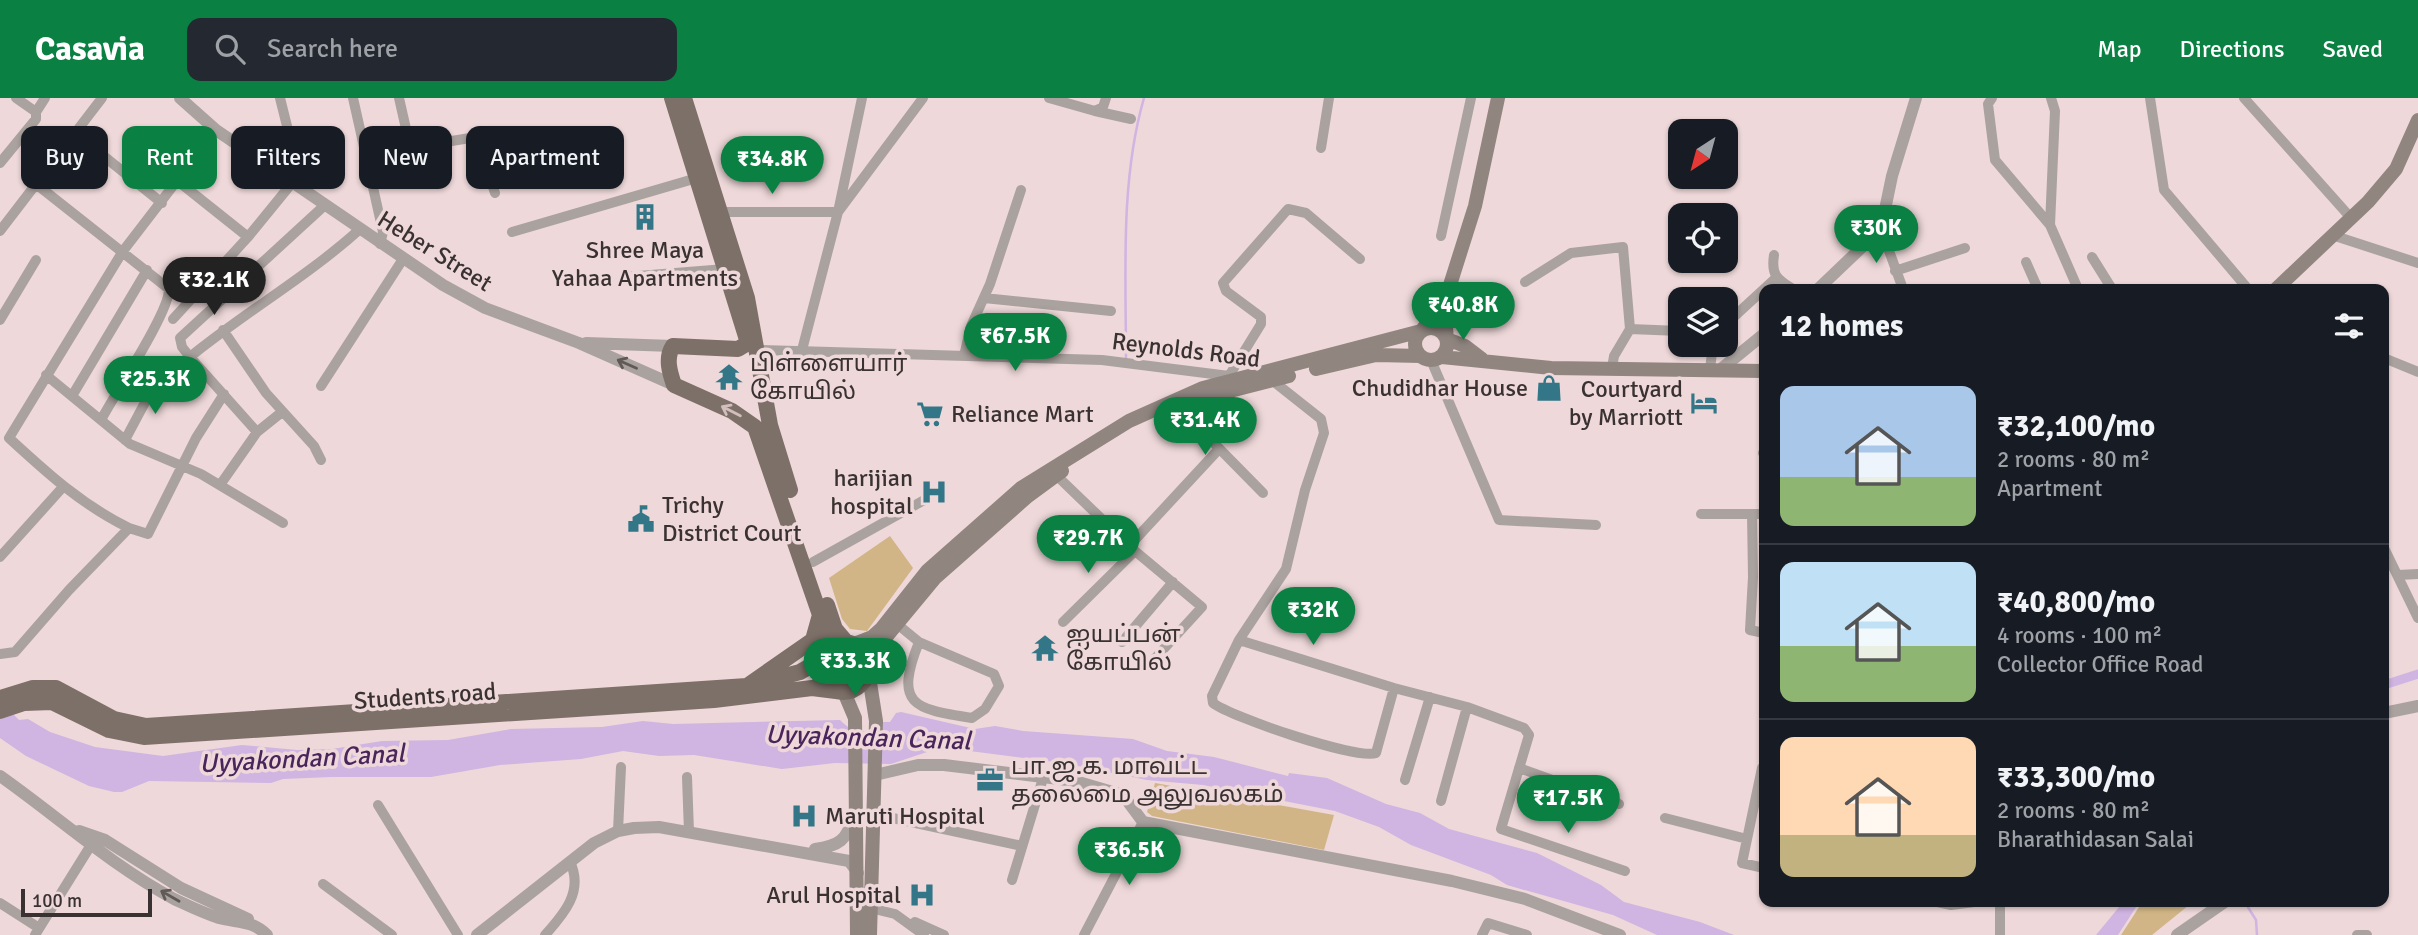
<!DOCTYPE html>
<meta charset="utf-8">
<style>
body{margin:0;font-family:Signika,"Noto Sans Tamil",sans-serif;background:#242831;color:#f1f3f6;height:100vh;display:flex;flex-direction:column;font-size:26px;white-space:nowrap}
*{box-sizing:border-box;margin:0}
p{font-size:23px;color:#9ea1a6}
.icon{flex:none;width:38px;height:38px;fill:none;stroke:currentColor;stroke-width:2;stroke-linecap:round;stroke-linejoin:round}
.map{position:relative;flex:1;overflow:hidden}
.details{position:absolute;left:1759px;top:186px;width:630px;height:623px;display:flex;flex-direction:column;background:#171b24;border-radius:14px;box-shadow:0 2px 5px #0004}
.details>*{flex:none}
.guide{position:absolute;left:21px;top:28px;width:665px;height:63px;display:flex;gap:14px}
.needle{width:46px;rotate:216deg}
.controls{position:absolute;left:1668px;top:21px;display:grid;gap:14px}
.controls a{display:grid;place-items:center;width:70px;height:70px;border-radius:14px;background:#171b24;box-shadow:0 2px 5px #0004;font-size:35px}
.scale{position:absolute;left:21px;bottom:18px;width:131px;box-sizing:border-box;padding-left:7px;border:4px solid #3a3232;border-top:0;font-size:19px;line-height:24px;white-space:nowrap;color:#3a3232;-webkit-text-stroke:5px #eed8d9;paint-order:stroke}
.price{position:absolute;translate:-50% -60px;padding:0 16px;border-radius:24px;background:#0b8043;color:#fff;font-size:23px;line-height:46px;filter:drop-shadow(0 2px 4px #0008)}
.price::after{content:'';position:absolute;left:50%;top:42px;width:21px;height:16px;margin-left:-10px;background:inherit;clip-path:polygon(0 0,100% 0,50% 100%)}
.price.selected{background:#222;color:#fff}
ul{padding:0;list-style:none}
li{display:flex;align-items:center;gap:21px;height:175px;padding:0 21px}
li+li{border-top:2px solid #363941}
li span{display:grid;place-items:center;flex:none;width:196px;height:140px;border-radius:14px;color:#555}
li>.icon{margin-inline-start:auto}
span .icon{width:84px;height:84px;fill:#fffc;stroke-width:1}
li b{font-size:30px}
h2{display:flex;justify-content:space-between;align-items:center;height:84px;padding:0 21px;font-size:30px}
.chip{padding:0 24px;border-radius:14px;background:#171b24;box-shadow:0 2px 5px #0004;font-size:24px;line-height:63px}
.chip.selected{background:#0b8043;color:#fff}
header{display:flex;align-items:center;gap:42px;box-sizing:border-box;height:98px;padding:0 35px;background:#0b8043;color:#fff}
header strong{font-size:33px}
nav{display:flex;gap:38px;margin-inline-start:auto;font-size:24px}
.search{width:490px;height:63px;background:#242831;display:flex;align-items:center;gap:18px;box-sizing:border-box;padding:0 24px;border-radius:14px;color:#9ea1a6;font-size:26px}
.map>svg:first-child{display:block}
.green{fill:#d1b586}
.water{fill:#d0b4e2}
.lines{fill:none;stroke-linecap:round;stroke-linejoin:round}
.stream{stroke:#d0b4e2;stroke-width:2.5}
.canal{stroke:#d0b4e2;stroke-width:9}
.minor{stroke:#aaa29e;stroke-width:10}
.tertiary{stroke:#aaa29e;stroke-width:12}
.secondary{stroke:#90857f;stroke-width:14}
.primary{stroke:#7d7068;stroke-width:16}
.oneway{stroke:#615958}
.oneway2{stroke:#d2bebd}
.labels{text-anchor:middle;dominant-baseline:central;stroke-width:7;stroke-linejoin:round;paint-order:stroke}
.poi-label{font-size:24px;fill:#3a3232;stroke:#eed8d9;text-anchor:start}
.street-label{font-size:24px;fill:#3a3232;stroke:#eed8d9}
.water-label{font-size:26px;font-style:italic;fill:#49255c;stroke:#eed8d9}
</style>
<header>
<strong>Casavia</strong>
<div class="search"><svg class="icon" aria-label="search" viewBox="0 0 24 24"><circle cx="10" cy="10" r="6"/><path d="M15 15l6 6"/></svg>Search here</div>
<nav><a>Map</a><a>Directions</a><a>Saved</a></nav>
</header>
<div class="map">
<svg width="2418" height="837" viewBox="0 0 2418 837">
<rect width="100%" height="100%" fill="#eed8d9"/>
<path class="green" d="M890,438l23,32 -46,63 -17,-2 -8,-10 -13,-41z
M1155,685l179,32 -10,35 -172,-34 -5,-4z
M2143,803h51l-42,34h-31z"/>
<path class="water" d="M0,603l19,19 9,-1 22,13 45,15 68,9 79,-11 55,5 35,-1 50,-8 66,-1 63,-11 91,-2 41,-6 30,3 167,-4c12,13 29,16 42,2h8l6,-9 5,-1 74,17 20,-3 28,5 110,8 34,12 47,6 74,19 1,-3 38,5 59,26 34,9 29,16 88,24 64,32 23,17 76,20 34,13h-77l-44,-20 -106,-30 -16,-10 -80,-30 -32,-18 -44,-16 -132,-26 -56,-5 -84,-17 -101,-13 -32,1 -39,13 -56,-1 -53,6 -88,-14 -35,1 -36,-5 -42,8 -81,6 -69,12h-100l-48,2 -12,4 -122,-2 -27,11h-8l-25,-6 -63,-30 -26,-18z
M2124,803h16l-22,34h-22z"/>
<g class="lines">
<path class="stream" d="M1126,262c0,-86 -6,-179 18,-262
M2246,806l10,16 1,15"/>
<path class="canal" d="M2384,587l34,-11"/>
<path class="minor" d="M280,0l23,92
M353,0l30,134 -3,12
M399,0l10,44 6,5 61,-10 19,56
M1049,0l46,13 8,-4 3,-9
M1992,0l-4,6 7,56 55,65 28,64
M2150,0l14,92 84,99
M2244,0l107,120
M1095,13l36,8
M36,14l9,-14
M75,35l87,70
M1321,50l8,-50
M0,65l36,-44v-7l-20,-14
M179,84l69,55 44,-54
M36,86l133,105c1,22 -55,106 -68,131
M716,114h122l24,-114
M2050,127l5,-114 -4,-13
M1881,131l22,60
M0,133l102,-133
M512,134l185,-54
M2332,137l86,28
M1441,138l30,-138
M1774,157c-3,19 2,24 19,34
M2092,159l20,32
M2026,164l12,27
M1895,173l70,-23
M626,179l99,-8
M1525,184l46,-29 52,-6 7,82 50,2
M984,200l127,13
M173,221l75,-82
M0,222l36,-60
M1726,226l50,-46
M223,232l43,63 48,53 7,14
M758,252l344,10 135,17
M802,252l36,-138 85,-114
M964,258l7,-30 19,-42 31,-94
M190,259l-8,-10 -2,-9 145,-133
M2384,260l34,14
M1431,262l68,160 97,5
M1612,270l2,-12 16,-27
M1710,271l3,-24
M46,277l84,69 71,30 82,49
M1229,278l32,-52v-7l-35,-26 -3,-8 65,-74 18,4 54,46
M1267,282l6,1 48,38 3,14 -19,57 -19,79 -47,71 155,48 73,19 57,21 5,7 -28,94 124,42
M321,288l82,-127
M72,298l75,-126
M1183,300l21,35 59,60
M257,334l-67,-75c55,-45 117,-80 170,-128
M125,342l33,-62
M1763,355h1
M1056,377l79,76 67,56 -53,58
M220,387l37,-53 25,-20
M1701,416h63
M1752,416l1,63 -3,53 14,3
M129,430l19,6 48,-96 28,-44
M1130,447l89,-96
M2384,450l34,70
M0,459l62,-69
M813,464l113,-63
M2398,477l20,-1
M1063,524l72,-71
M897,526l22,18c-25,63 -6,67 53,76l13,-9 14,-23 -5,-12 -75,-32
M1239,542l-27,56 1,7c18,14 144,57 163,50l18,-65
M1122,544l51,-60
M0,556l15,-2 54,-62 60,-62c-47,-23 -82,-55 -120,-90l114,-187 93,-121
M1519,670l100,36
M1762,670l-20,95 22,5
M687,679l2,55
M1405,682l25,-83
M1441,703l26,-94
M378,707l80,130
M874,716l148,32
M1665,720l82,21
M618,733l3,-64
M1012,782l32,-105
M323,786l69,51
M1933,803l18,4 31,-4
M2000,803v34
M0,805l39,25
M870,810l25,6 29,21
M915,824l29,13
M35,837l56,-90
M545,837c19,-21 39,-44 25,-73
M1084,837l59,-113
M1482,837l6,-12 39,12
M2357,837h10"/>
<path class="tertiary" d="M180,0l36,32 227,155 42,23 94,35 95,42
M1818,191l63,-60 11,-53 24,-78
M586,245l87,3
M1721,271l43,-35
M2384,615l34,-7
M875,677l43,-10h26l131,16 48,14 20,27 309,59 73,18 95,36
M0,678c58,41 111,89 174,123 15,7 29,14 45,19 19,5 33,2 48,17
M79,733l26,9 76,48 67,31
M815,751c24,-3 32,-9 38,-32
M477,837l117,-92 24,-12 16,-3 25,-1 190,34 9,12
M2177,837l49,-34"/>
<path class="secondary" d="M2276,191l92,-87 28,-33 22,-49
M1444,206l3,35 18,7 17,13
M1415 246a16 16 0 1 1 32 0a16 16 0 1 1-32 0Z
M1442,259l109,11 213,3
M1316,271l60,-14 45,1
M1187,304l102,-26
M854,546l18,-7 9,-8 46,-58 94,-83 108,-67 74,-33 218,-57 23,-27 31,-98 23,-108
M867,562l68,-82 93,-82 34,-25
M868,572l8,51 -6,214
M844,594l11,26 2,217"/>
<path class="primary" d="M672,0l76,245 -10,6 -65,-3c-8,12 -3,27 1,39l58,26 23,16 65,188 4,36
M684,0l63,200 23,127 20,65
M827,507l8,24 11,13
M818 569a25 25 0 1 1 50 0a25 25 0 1 1-50 0Z
M756,586l44,-12 19,-11
M0,600l33,-10h23l58,31 32,7 601,-40 66,-46 7,-25
M0,613l24,-8 28,-1 57,28 35,7 570,-37 98,-12 24,3"/>
</g>
<defs><path id="oneway-shaft" d="M-6 0H5M1.5-3L5.5 0L1.5 3" fill="none" stroke-width="1.6" stroke-linecap="round" stroke-linejoin="round" transform="scale(1.75)"/></defs>
<g class="oneway">
<use href="#oneway-shaft" transform="translate(627 266) rotate(-156)"/>
<use href="#oneway-shaft" transform="translate(170 798) rotate(-150)"/>
</g>
<use class="oneway2" href="#oneway-shaft" transform="translate(731 313) rotate(-153)"/>
<defs>
<symbol id="building-bare" viewBox="-9 -9 18 18"><path d="M-4-6H4V6H1V3H-1V6H-4ZM-2.5-4.3h1.7v1.8h-1.7ZM.8-4.3h1.7v1.8H.8ZM-2.5-1h1.7V.8h-1.7ZM.8-1h1.7V.8H.8Z" fill="#337687" stroke="#eed8d9" stroke-width="2.5" paint-order="stroke"/></symbol>
<symbol id="temple-bare" viewBox="-9 -9 18 18"><path d="M0-6L5-2H3V0L6.5 2.5H4V6H1.5V3h-3V6H-4V2.5H-6.5L-3 0V-2H-5Z" fill="#337687" stroke="#eed8d9" stroke-width="2.5" paint-order="stroke"/></symbol>
<symbol id="shop-bare" viewBox="-9 -9 18 18"><path d="M-5-2.5h2.3a2.7 3.5 0 0 1 5.4 0H5L5.5 6h-11ZM-1.5-2.5h3a1.5 2.3 0 0 0-3 0Z" fill="#337687" stroke="#eed8d9" stroke-width="2.5" paint-order="stroke"/></symbol>
<symbol id="hotel-bare" viewBox="-9 -9 18 18"><path d="M-6-4.5h1.5V1H6V5H4.5V3h-9V5H-6ZM-4 0a1.8 1.8 0 1 1 3.6 0ZM.5 0V-2.5h3Q6-2.5 6 0Z" fill="#337687" stroke="#eed8d9" stroke-width="2.5" paint-order="stroke"/></symbol>
<symbol id="supermarket-bare" viewBox="-9 -9 18 18"><path d="M-6-5.5h2.5l.6 2H6L4.5 2H-2.5L-4.4-4H-6ZM-1.5 3.2a1.3 1.3 0 1 0 .1 0ZM3 3.2a1.3 1.3 0 1 0 .1 0Z" fill="#337687" stroke="#eed8d9" stroke-width="2.5" paint-order="stroke"/></symbol>
<symbol id="hospital-bare" viewBox="-9 -9 18 18"><path d="M-5-5h3v3.5h4V-5h3V5h-3V1.5h-4V5h-3Z" fill="#337687" stroke="#eed8d9" stroke-width="2.5" paint-order="stroke"/></symbol>
<symbol id="civic-bare" viewBox="-9 -9 18 18"><path d="M-.6-6.5H3V-4.5H.6V-3L4-1V1h2V6H-6V1h2V-1L-.6-3ZM-1.2 2.5V6h2.4V2.5Z" fill="#337687" stroke="#eed8d9" stroke-width="2.5" paint-order="stroke"/></symbol>
<symbol id="office-bare" viewBox="-9 -9 18 18"><path d="M-6-3h4V-5.5h4V-3h4V5H-6ZM-1-4.5V-3h2v-1.5ZM-6 0V1H6V0Z" fill="#337687" stroke="#eed8d9" stroke-width="2.5" paint-order="stroke"/></symbol>
</defs>
<g fill-rule="evenodd">
<use href="#building-bare" x="626" y="100" width="38" height="38"/>
<use href="#temple-bare" x="710" y="260" width="38" height="38"/>
<use href="#shop-bare" x="1530" y="271" width="38" height="38"/>
<use href="#hotel-bare" x="1685" y="286" width="38" height="38"/>
<use href="#supermarket-bare" x="911" y="297" width="38" height="38"/>
<use href="#hospital-bare" x="915" y="375" width="38" height="38"/>
<use href="#civic-bare" x="622" y="402" width="38" height="38"/>
<use href="#temple-bare" x="1026" y="531" width="38" height="38"/>
<use href="#office-bare" x="971" y="663" width="38" height="38"/>
<use href="#hospital-bare" x="785" y="699" width="38" height="38"/>
<use href="#hospital-bare" x="903" y="778" width="38" height="38"/>
</g>
<g class="labels">
<g class="poi-label">
<text x="645" y="152" text-anchor="middle">Shree Maya<tspan x="645" dy="28">Yahaa Apartments</tspan></text>
<text x="750" y="265">பிள்ளையார்<tspan x="750" dy="28">கோயில்</tspan></text>
<text x="1528" y="290" text-anchor="end">Chudidhar House</text>
<text x="1683" y="291" text-anchor="end">Courtyard<tspan x="1683" dy="28">by Marriott</tspan></text>
<text x="951" y="316">Reliance Mart</text>
<text x="913" y="380" text-anchor="end">harijian<tspan x="913" dy="28">hospital</tspan></text>
<text x="662" y="407">Trichy<tspan x="662" dy="28">District Court</tspan></text>
<text x="1066" y="536">ஐயப்பன்<tspan x="1066" dy="28">கோயில்</tspan></text>
<text x="1011" y="668">பா.ஜ.க. மாவட்ட<tspan x="1011" dy="28">தலைமை அலுவலகம்</tspan></text>
<text x="825" y="718">Maruti Hospital</text>
<text x="901" y="797" text-anchor="end">Arul Hospital</text>
</g>
<g class="street-label">
<text transform="translate(435 153) rotate(32)">Heber Street</text>
<text transform="translate(1186 252) rotate(7)">Reynolds Road</text>
<text transform="translate(425 598) rotate(-4)">Students road</text>
</g>
<g class="water-label">
<text transform="translate(868 640) rotate(2)">Uyyakondan Canal</text>
<text transform="translate(302 661) rotate(-3)">Uyyakondan Canal</text>
</g>
</g>
</svg>
<div class="controls">
<a><svg class="needle" viewBox="-14 -14 28 28"><path d="M0-13l5 13h-10z" fill="#e53935"/><path d="M0 13l5-13h-10z" fill="#9ea1a6"/></svg></a>
<a><svg class="icon" aria-label="locate" viewBox="0 0 24 24"><circle cx="12" cy="12" r="6"/><path d="M12 2v4M12 18v4M2 12h4M18 12h4"/></svg></a>
<a><svg class="icon" aria-label="layers" viewBox="0 0 24 24"><path d="M12 4l9 5-9 5-9-5zM3 14l9 5 9-5"/></svg></a>
</div>
<div class="scale">100 m</div>
<b class="price" style="left:772px;top:98px">₹34.8K</b>
<b class="price" style="left:1876px;top:167px">₹30K</b>
<b class="price selected" style="left:214px;top:219px">₹32.1K</b>
<b class="price" style="left:1463px;top:244px">₹40.8K</b>
<b class="price" style="left:1015px;top:275px">₹67.5K</b>
<b class="price" style="left:155px;top:318px">₹25.3K</b>
<b class="price" style="left:1205px;top:359px">₹31.4K</b>
<b class="price" style="left:1088px;top:477px">₹29.7K</b>
<b class="price" style="left:1313px;top:549px">₹32K</b>
<b class="price" style="left:855px;top:600px">₹33.3K</b>
<b class="price" style="left:1568px;top:737px">₹17.5K</b>
<b class="price" style="left:1129px;top:789px">₹36.5K</b>
<div class="guide">
<a class="chip">Buy</a>
<a class="chip selected">Rent</a>
<a class="chip">Filters</a>
<a class="chip">New</a>
<a class="chip">Apartment</a>
</div>
<section class="details">
<h2>12 homes<svg class="icon" aria-label="filters" viewBox="0 0 24 24"><path d="M4 7h16M4 17h16"/><circle cx="9" cy="7" r="2"/><circle cx="15" cy="17" r="2"/></svg></h2>
<ul>
<li><span style="background:linear-gradient(#a9c7e8 65%,#8fb573 0)"><svg class="icon" aria-label="home" viewBox="0 0 24 24"><path d="M3 11l9-7 9 7M6 9v11h12V9"/></svg></span><div><b>₹32,100/mo</b><p>2 rooms · 80 m²</p><p>Apartment</p></div></li>
<li><span style="background:linear-gradient(#bfe0f5 60%,#8fb573 0)"><svg class="icon" aria-label="home" viewBox="0 0 24 24"><path d="M3 11l9-7 9 7M6 9v11h12V9"/></svg></span><div><b>₹40,800/mo</b><p>4 rooms · 100 m²</p><p>Collector Office Road</p></div></li>
<li><span style="background:linear-gradient(#ffd9b3 70%,#c2b280 0)"><svg class="icon" aria-label="home" viewBox="0 0 24 24"><path d="M3 11l9-7 9 7M6 9v11h12V9"/></svg></span><div><b>₹33,300/mo</b><p>2 rooms · 80 m²</p><p>Bharathidasan Salai</p></div></li>
</ul>
</section>
</div>
